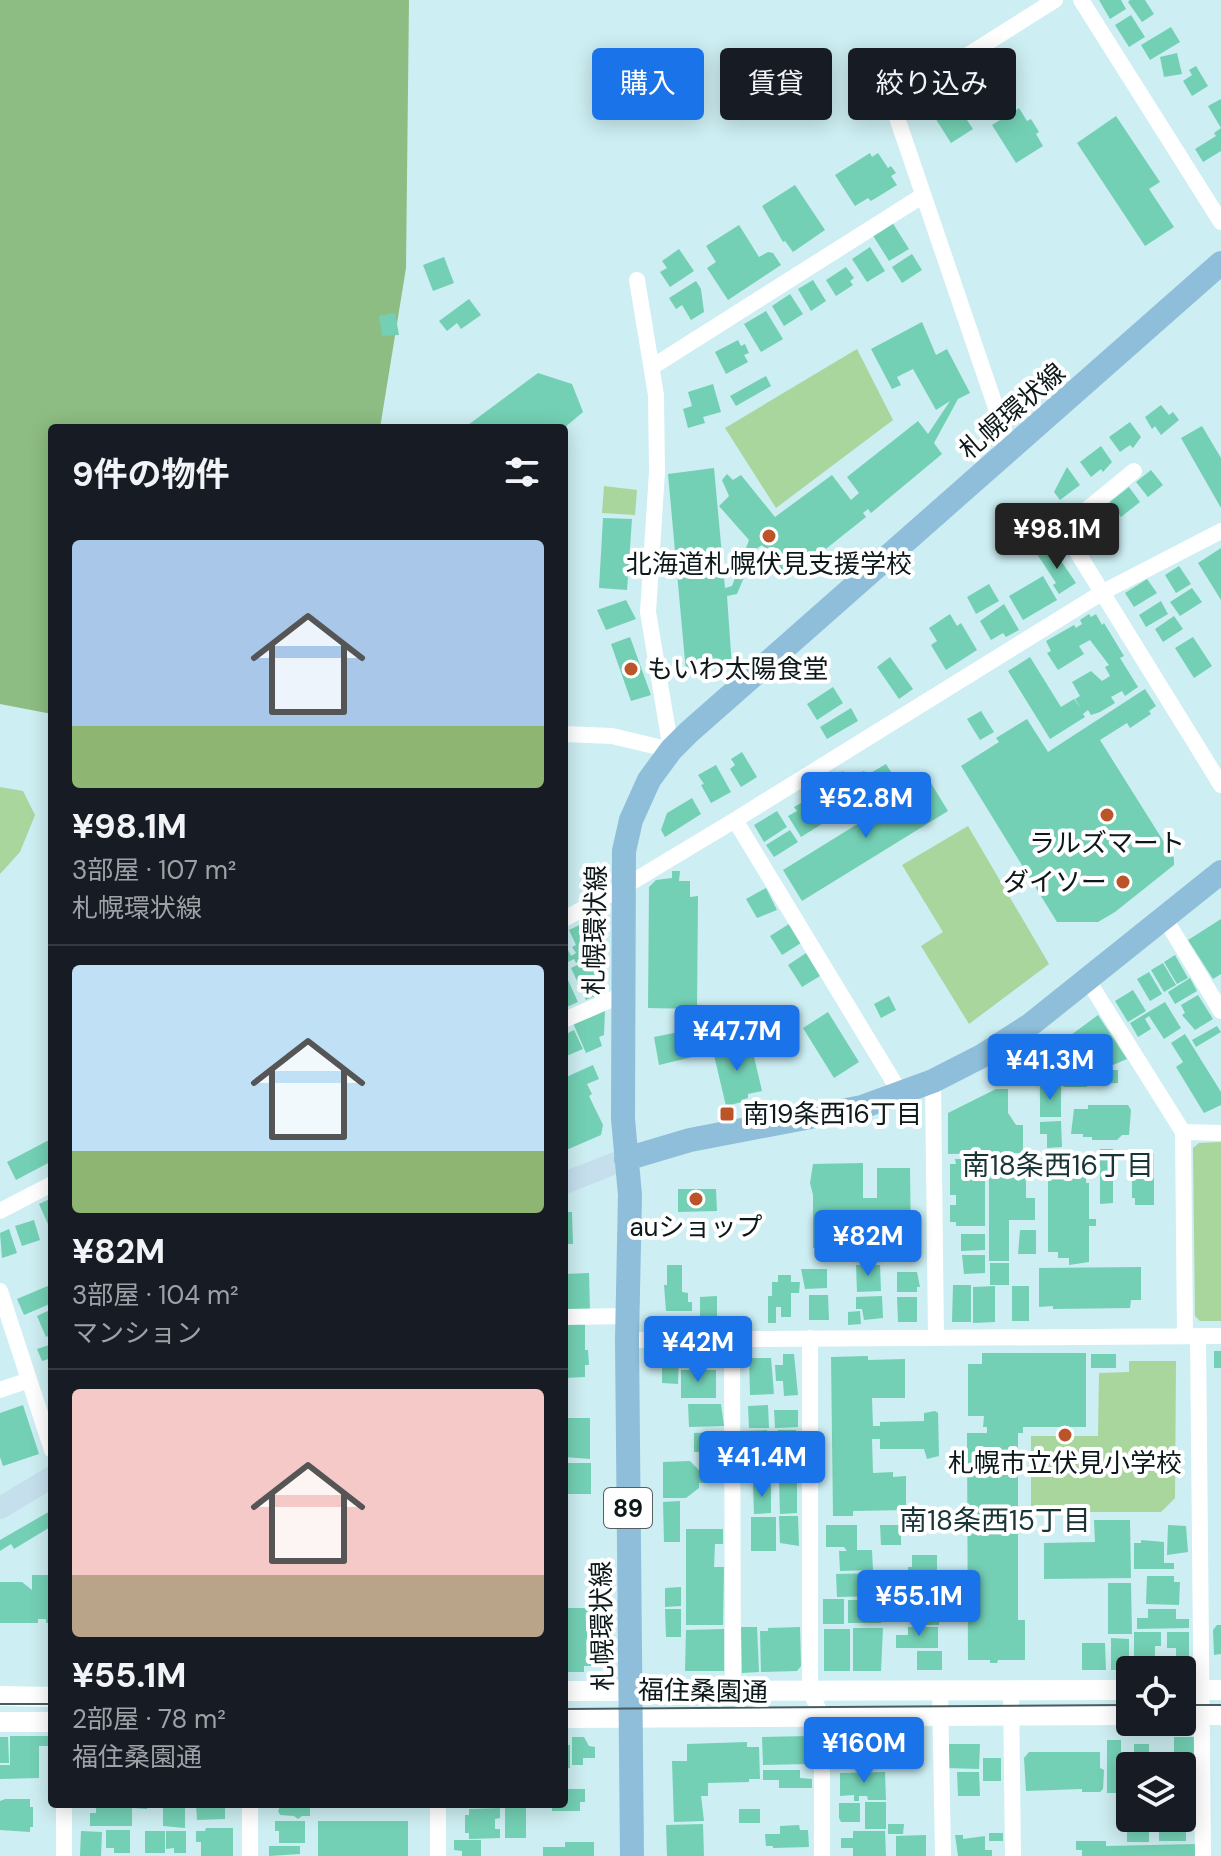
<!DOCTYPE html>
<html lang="ja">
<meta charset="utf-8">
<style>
body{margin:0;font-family:"DM Sans","Noto Sans JP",sans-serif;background:#20242c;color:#f1f3f6;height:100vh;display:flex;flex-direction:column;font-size:30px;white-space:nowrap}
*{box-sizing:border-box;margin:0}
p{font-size:26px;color:#9ea1a6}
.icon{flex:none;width:44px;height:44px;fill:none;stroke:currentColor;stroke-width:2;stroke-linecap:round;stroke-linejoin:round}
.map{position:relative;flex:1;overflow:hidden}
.side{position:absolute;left:48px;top:424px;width:520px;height:1384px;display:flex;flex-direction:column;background:#171b24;border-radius:8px;box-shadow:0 4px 20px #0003}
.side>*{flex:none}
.top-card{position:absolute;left:592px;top:48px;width:508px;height:72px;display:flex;gap:16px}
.controls{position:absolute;left:1116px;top:1656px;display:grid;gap:16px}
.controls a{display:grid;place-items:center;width:80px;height:80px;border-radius:8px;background:#171b24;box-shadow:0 4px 20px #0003;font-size:40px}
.price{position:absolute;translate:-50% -68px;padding:0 18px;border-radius:8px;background:#1a73e8;color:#fff;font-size:26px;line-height:52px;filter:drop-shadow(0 2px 4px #0008)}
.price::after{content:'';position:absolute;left:50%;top:48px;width:24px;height:18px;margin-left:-12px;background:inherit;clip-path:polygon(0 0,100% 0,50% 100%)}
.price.active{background:#222;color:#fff}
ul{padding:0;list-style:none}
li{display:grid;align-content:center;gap:16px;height:424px;padding:0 24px}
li+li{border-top:2px solid #363941}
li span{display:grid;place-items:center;height:248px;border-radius:8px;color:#555}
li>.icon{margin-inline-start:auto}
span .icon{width:144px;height:144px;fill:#fffc;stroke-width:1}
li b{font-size:34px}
h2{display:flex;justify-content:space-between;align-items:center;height:96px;padding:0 24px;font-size:34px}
.chip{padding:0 28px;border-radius:8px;background:#171b24;box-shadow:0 4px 20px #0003;font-size:28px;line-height:72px}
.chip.active{background:#1a73e8;color:#fff}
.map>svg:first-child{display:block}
.green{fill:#a8d69d}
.forest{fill:#8dbd82}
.building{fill:#73d0b4}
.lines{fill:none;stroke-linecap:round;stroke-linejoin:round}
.minor{stroke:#fff;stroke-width:16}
.tertiary{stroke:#fff;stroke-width:20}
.secondary{stroke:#c6dfed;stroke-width:22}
.primary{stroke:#8ebeda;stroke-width:24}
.tram{stroke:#495c5f;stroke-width:2}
.poi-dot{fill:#bb5529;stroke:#fff;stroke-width:3}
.labels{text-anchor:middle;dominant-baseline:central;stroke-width:8;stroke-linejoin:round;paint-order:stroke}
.shield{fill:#fff;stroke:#555d5f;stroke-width:2}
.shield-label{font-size:24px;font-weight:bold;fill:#0c181a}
.street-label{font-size:26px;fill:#0c181a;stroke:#fff}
.poi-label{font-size:26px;fill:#0c181a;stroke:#fff}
.neighbourhood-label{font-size:28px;fill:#193538;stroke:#fff}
</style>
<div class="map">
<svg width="1221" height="1856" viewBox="0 0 1221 1856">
<rect width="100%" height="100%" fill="#cdeef2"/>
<path class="green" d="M857,349l36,71 -117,88 -51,-80z
M604,486l33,4 -2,25 -33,-2z
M0,787l23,4 12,24 -15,37 -20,22z
M968,826l81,138 -80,60 -48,-78 22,-14 -41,-67z
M1221,1142v179h-21l-5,-5 -2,-168 6,-5z
M1129,1361h47l-1,137 -14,14h-130v-76h67l1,-63 30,-1z"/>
<path class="forest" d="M0,0h409l-3,268 -26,160h-328v286l-52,-10z"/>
<path class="building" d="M1099,0h22l5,9 -16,10z
M1130,0h15l9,14 -12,8 -14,-20z
M1131,15l14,22 -16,10 -14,-22z
M1171,27l9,15 -30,18 -9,-15z
M1177,53l5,21 -18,3 -4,-20z
M1196,66l12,20 -16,10 -9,-15 9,-6 -3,-5z
M953,99l20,30 -22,14 -19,-30z
M1221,99v29l-13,-22z
M1019,108l8,13 4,-2 8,13 -3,2 7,12 -27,17 -24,-38z
M1116,116l44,66 -11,7 25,38 -29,19 -68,-103z
M1221,128v23l-18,11 -8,-13 21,-13 -2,-3z
M870,153l2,4 6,-4 10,15 3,-2 5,7 -5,3 6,9 -26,16 -3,-3 -13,8 -20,-31z
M795,185l30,45 -32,22 -8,-11 -2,1 -21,-36z
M892,222l17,27 -20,12 -17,-27z
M739,225l20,32 9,-5 5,1 8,12 -53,35 -21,-32 9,-6 -10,-16z
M870,247l15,24 -18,11 -15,-23z
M679,249l15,22 -24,16 -10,-15 7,-4 -5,-7z
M912,254l10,16 -20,13 -10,-16z
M444,257l10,26 -21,8 -10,-26z
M846,267l8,11 -4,3 3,4 -17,11 -10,-16z
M813,280l13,21 -15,10 -13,-22z
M696,281l5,8 3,23 -13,8 -9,-15 -6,4 -7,-11z
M790,294l13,20 -19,12 -12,-20z
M469,299l12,16 -20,14 -4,-6 -10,8 -8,-10z
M766,311l17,28 -22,13 -17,-28z
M395,313l4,22 -17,1 -3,-20z
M922,322l14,33 11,-6 23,44 -12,6 -24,44 8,11 -71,59 -3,-4 -5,4 3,4 -78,62 -26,-34 -6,4 -19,45 -10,2 5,71 -46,5 -18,-198 46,-6 11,120 7,-2 17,-46 -30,-34 10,-10 -7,-16 5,-6 6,6 8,-5 34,42 57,-42 19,25 8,-7 -12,-16 71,-56 10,13 22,-33 -14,9 -23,-41 -16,8 4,8 -9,4 -21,-40z
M738,340l3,6 4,-2 4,9 -5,2 4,7 -22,12 -11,-22z
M538,373l34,11 11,28 -19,16h-100z
M766,376l5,10 -35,20 -6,-10z
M713,384l8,28 -18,5 2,6 -17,5 -5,-19 9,-3 -4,-14z
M1161,405l8,10 4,-3 6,8 -18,15 -6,-9 -3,3 -7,-12z
M1130,422l11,15 -8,11 -3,-3 -10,7 -11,-15z
M1202,426l19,32v50l-40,-70z
M1101,446l11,16 -9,10 -2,-3 -10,8 -11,-15z
M1067,467l13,18 -20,15 -6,-8z
M1151,470l12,15 -15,12 -12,-15z
M1129,487l11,15 -19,15 -11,-15z
M1100,509l12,16 -17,14 -16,-14z
M603,518l29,1 -5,71 -28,-2z
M1221,548v52l-23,-37z
M1053,549l23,34 -17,11 -6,-9 3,-2 -19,-29 6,-4 3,4z
M1179,566l12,18 -15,9 -11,-18z
M1043,576l14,24 -34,20 -14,-24z
M1147,579l10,14 -23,14 -9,-14z
M989,584l10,17 -23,13 -9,-17z
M1192,588l10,14 -22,14 -10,-14z
M626,600l10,19 -30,11 -9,-20z
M1161,601l7,13 -22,13 -7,-12z
M1004,604l15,26 -13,7 -3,-4 -12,7 -11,-19z
M950,614l7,12 4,-3 16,27 -31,20 -15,-25 6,-4 -8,-13z
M1089,614l2,3 5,-3 6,11 2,-2 20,33 -4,2 18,29 -13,9 -3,-5 -11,6 4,6 -15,9 -9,3 -3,-5 -5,4 2,3 -35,22 -42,-68 22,-14 31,50 13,-8 7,10 -6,-10 5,-3 -8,-14 19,-11 11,10 8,-5 -5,-9 4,-2 -19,-25 -11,6 5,8 -26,16 -11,-17 4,-2 -5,-10 28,-16 2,3 6,-4 -2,-4z
M1174,616l9,13 -20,13 -8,-13z
M630,637l21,58 -20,6 -20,-57z
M1193,637l19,29 -18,12 -19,-30z
M890,657l23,32 -14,10 -22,-32z
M833,687l10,16 -26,17 -10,-16z
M1145,689l11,17 -7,5 2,3 -21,14 -3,-5 -27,17 74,118v7l-59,47 -17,10h-41l-96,-156 38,-24 -3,-4 31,-19 21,33z
M851,708l7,13 -31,18 -7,-12z
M981,711l13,21 -14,8 -13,-21z
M742,752l15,25 -16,10 -11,-18 5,-4 -4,-6z
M886,764l10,16 -32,19 -14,-23 14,-5 3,4z
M716,765l15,27 -20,11 -10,-18 3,-1 -6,-9z
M843,771l9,18 -2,1 10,14 -10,5 -2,-3 -7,3 -2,-4 -7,4 4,9 -8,4 -18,-35 8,-4 4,7 7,-3 3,6 7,-4 -6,-13z
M929,780l19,31 -146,90 -19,-31z
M692,798l9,16 -36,23 -4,-7 6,-17z
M812,802l13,20 -24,15 -13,-21 9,-5 -3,-4 7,-4 3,4z
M777,811l10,16 -23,15 -10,-17z
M790,830l8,12 -24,15 -8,-12z
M672,871h8l-1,10h11v16l8,-1 -1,113 -49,-1 1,-121 7,-7 16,-2z
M766,888l11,22 -20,8 -11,-19z
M594,918l7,14 -6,2 5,9 -5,3 3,6 -22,11 -2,-4 -10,5v-22l7,14 5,-3 -4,-6 4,-2 -7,-15z
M1221,919v55l-8,5 -25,-39z
M789,924l12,19 -19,12 -12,-19z
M806,953l14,23 -18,11 -14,-22z
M1175,955l13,23 -11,6 -13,-22z
M590,959l12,34 -16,7 -15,-32z
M1163,963l13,22 -12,7 -13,-22z
M1149,972l13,22 -12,7 -13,-22z
M567,978l11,24 -14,6v-29z
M1190,978l7,13 -22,13 -7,-12z
M1133,990l13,21 -18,11 -13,-21z
M1198,995l15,24 -18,11 -13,-15 3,-2 -4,-8z
M889,996l7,14 -15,8 -7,-14z
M1165,1002l16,26 -17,11 -15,-23 -4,3 6,10 -13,8 -8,-14z
M605,1010l-1,25 -5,2 3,9 -16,7 -13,-30z
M828,1012l31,50 -25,16 -31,-50z
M1098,1015l29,44 -14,6 -5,-8 -9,6 -2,-3 -5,3 -7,-3 -5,3 -3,-4 -6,4 -7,-16 6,-4 -3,-5z
M1217,1026l4,6 -25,15 -4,-7z
M704,1027l5,26 -50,12 -5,-28z
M574,1030l9,19 -19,8v-22z
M1185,1034l36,58v13l-17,8 -28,-46 7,-5 -12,-19z
M751,1044l11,47 -14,3v4l-7,2 1,2 -16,4 -13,-55z
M1061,1049l1,33h-25v-22z
M593,1065l6,14 -12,5 5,10 -3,2 14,29 -2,10 -37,16v-73z
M1063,1068l23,2 1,17h-23z
M1089,1070h29v13l-29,1z
M1040,1086h21v31h-21z
M996,1089h12v24l8,12h7v28l-75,1v-41z
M1088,1105h40l3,5 -2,25h-7l-5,5h-25v-3h-9v-3h-12l3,-25h14z
M1061,1121l1,26 -15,1v-14h-7v-12z
M51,1139l1,22 -36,19 -9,-18z
M1100,1149h13v54l-13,1z
M1135,1153h19v52h-19v-7h-3v-35h3z
M1048,1155h39l-1,28h3v36h7v7h-7v36l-20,3v-7h-11v-6h-10z
M955,1159h30v67h-29v-4h-6v-17h6v-10h-6v-31h6z
M863,1163v35h14v-30h33l1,79 -98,1v-53l-3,-12 3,-19z
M989,1170h37v28h9v22h-26v41h-20z
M678,1189h38l1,22 -39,1z
M52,1198v35l-13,-29z
M564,1212h8l1,32h-9z
M34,1220l6,20 -18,6 -7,-20z
M9,1229l8,24 -15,5 -2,-25z
M1020,1230h16v24h-18z
M961,1234h24v16l-24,1z
M962,1255h23v18l-21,1z
M990,1263h19v22h-19z
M667,1265h15v27l6,1v9h4v9h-26l-2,-26h3z
M856,1265h24l1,26 -24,1z
M1141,1267v33h-10l-1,8 -77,1v-3l-14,1v-39z
M801,1269h26v19l-22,1z
M897,1272h20l3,15h-3v5h-20z
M589,1273l1,39h-26v-38z
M778,1275h13v7h9l-1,11h-8v24h-10v-10h-5v16h-8v-27h4v-14h6z
M50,1285l2,18 -28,12 -7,-16z
M953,1285h18v37h-19z
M995,1286v36l-22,1v-36z
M1012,1286h17v35h-17z
M809,1295h19l1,25h-20z
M717,1296v25h-17v-24z
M882,1296l1,22 -19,2 -2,-11h-6v-12z
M897,1297h20v25h-19z
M52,1309v25l-6,3 -9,-21z
M860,1311l1,13 -13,1v-13z
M564,1323h21v27h3l1,15h-4v12l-21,1z
M52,1344v14l-10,3 -5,-12z
M1214,1351h7v17h-7z
M982,1353h104v74h-63v6h-5v187h7v40h-27l-1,3h-7v-3h-22l-1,-227h20v-6h-4l1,-11h-16v-52h14z
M669,1354h10l-1,30 -16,-1v-23z
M783,1354h11l4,41 -14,1 -1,-15h-7l-1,-16h8z
M1091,1354h25v14h-25z
M868,1356v4l37,-1v39h-33l1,28h7v-4l44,-1v-8l11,-2 3,2 1,43 -12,3 -3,-10h-44v-10h-8l1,34 20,-1v5l13,-1v34l-53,1v5h-20l-2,-159z
M749,1358h22l3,36 -24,1z
M681,1370h35v28h-35z
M688,1404h33l3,22 -35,1z
M23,1405l16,49 -36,12 -3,-9v-44z
M768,1405l1,23h-20l-1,-22z
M774,1410h24v17l-23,1z
M564,1418h26v41l-26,-2z
M767,1430v22l-24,1v-22z
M778,1430h18v11l5,4 -1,7 -9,-1v15h6v12h-19v-5h-7l3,-23h-2v-15h6z
M717,1432v20h-23v-19z
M747,1456h22v23h-22v-10h-5v-7h5z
M690,1461l11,11 1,5h4v6h-7v5l-13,10h-23v-36z
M568,1463h23v31h-24z
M779,1480h18v33l-17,1z
M753,1485h18v28l-17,1z
M680,1501v41h-16l-1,-40z
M52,1510v16l-38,23 -3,-5 -11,7v-11z
M779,1516h19l1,30 -19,-3z
M751,1517h25v34h-25z
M1094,1520h36l1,58 -87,1v-36l51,-1z
M826,1525h31v25h15l1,20 -33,1 -1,-20h8l-3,-4h-18z
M880,1525h21v20h-20z
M1168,1525l18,1 2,26 -21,3z
M686,1529h37v15h-8l-1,23h10l-1,58h-37z
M1141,1540l23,2v21h10v6h-40v-26h7z
M912,1555h25v22h-25v-3h-4v-7h4z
M879,1573v23l-42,1 -1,-23z
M32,1575h20v48h-6v-4h-8v4h-38v-41h22l10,8z
M1147,1576h27v6h6l-1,23 -33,-1z
M897,1580h45v17h-6v3h-31v-3h-8z
M1108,1583h23l1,51h-24z
M681,1587v19l-16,1v-19z
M823,1599h21v25h-21z
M848,1600h33v23h-33z
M564,1608h29v18h-2l3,40h-10v6h-20z
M922,1608h17v17h-17z
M665,1609h16v28h-15z
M1148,1609h28v10h13v9l-52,1v-11h11z
M1217,1625h4v29l-7,1 -1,-25z
M741,1627h16l2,45 -17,1z
M800,1627l1,39 -4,5 -36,1 -1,-41h8v-3z
M908,1627h30v21h-42v-13h12z
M853,1628h30l-2,43h-28z
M724,1629v42h-39l1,-41z
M824,1629h26v42h-26z
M1134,1632h27v14h-6v23h-21z
M1167,1632h22v35h-25v-9l12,-1v-9h-9z
M1111,1638l18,1v31h-18z
M1082,1643h23l1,27h-24z
M917,1651h25v19h-25z
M851,1729l33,1 -1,38 -32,-1z
M10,1736h40l1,10h-12v32l-39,1v-14h10z
M808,1736l1,28 -46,1 -1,-28z
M0,1737h8l1,26h-9z
M572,1737h12l5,9 6,1v11h-12v7h-11z
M1174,1737h21v26h-21z
M1107,1740h14v15h6v3h7v-14h15v22h-19v27h-23z
M747,1742v5h12l1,32h-11v3l-41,1v13h-7l3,25 -30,1 -2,-61h15v-17z
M946,1744h34l-1,25 -33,-1z
M564,1745h6v23h-6z
M1029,1752h71v16l4,2 -1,19 -3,3h-18v-3l-56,2 -2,-33z
M983,1758h18v23h-18z
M1194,1764l1,29h-13v-28z
M763,1770h37v8l12,1v9h-33v-8h-16z
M885,1772l1,28h-18l-1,-4h-8v5h-5v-6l-14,1v-23z
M957,1772h22l1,24h-22z
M564,1789h21v13h-5v9h-28v-7h12z
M5,1799h25v8h3v20h-3v5l-30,-2v-29z
M865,1802h21v27h-21z
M839,1803h21v19h-19l-2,-4z
M96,1804h51v5l-15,-1v18h-42v-13h6z
M163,1804h22v24l-22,-2z
M196,1804h29v15l-28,1z
M281,1804h29v12h-8l-4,3 -4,-3 -14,-1 -2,-4z
M1182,1805h10l1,17h-32v-4h21z
M500,1808v10l-5,1v10h5v9l-31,1v-6h-4v-18h4v-6z
M505,1808h21v30h-21z
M739,1809h21v14h-21z
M1127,1810h3v8h19v24h-22v-12h-6l-1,-11h7z
M275,1821h30v22h-26v-12h-4z
M318,1821h90v35h-90z
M703,1824l1,32h-37l-1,-31z
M888,1824h16l-1,10h-15z
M799,1825l1,5h8l1,17 -36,1v-2h-7l-1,-12h15v-8z
M1159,1827h27v14h-27z
M206,1828h27v28h-32v-14h-5v-11h9z
M106,1830h24v23h-16v-5h-8z
M81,1831l21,1 -1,24h-21z
M145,1831h20v22h-20z
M166,1831h20v22h-12v-5l-8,1z
M853,1831h32l1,25h-33v-8h-12v-10h12z
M989,1833h14v8h-14z
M926,1835v21h-30v-20z
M955,1835h8v4l22,-3v14h7v6h-34z
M454,1840h27v16h-19v-5l-8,-1z
M1076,1841h30v5l90,-2v12h-114v-6h-6z
M565,1842h29v14h-51v-9h22z
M269,1846h31v8l-31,2z"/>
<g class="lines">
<path class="minor" d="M1081,0l140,222
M652,367l270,-171
M1010,449l-118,-346 163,-103
M1134,471l-71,58 158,256
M564,734l48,2 59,14 -23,-138 9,-140 -1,-77 -19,-115
M735,820l166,274
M1164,917l57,94
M564,919l58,-31 113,-68 368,-228 118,-61
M1087,979l96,153 2,204
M564,1020l58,-25
M933,1081l3,256
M1183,1132l38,1
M0,1211l52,-27
M0,1291l52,159
M564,1317l63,-1
M1198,1336l5,520
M810,1338v353l12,26v139
M732,1339l1,354
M627,1340l594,-4
M0,1390l29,-10
M940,1690l3,166
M1011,1691l2,165
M64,1804v52
M250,1804v52
M438,1804v52"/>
<path class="tertiary" d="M1182,1690h39
M564,1691l566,-1
M0,1696l52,1
M1182,1715h39
M564,1718l566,-3
M0,1722h52"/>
<path class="secondary" d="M564,1183l62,-24
M0,1508l52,-31"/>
<path class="primary" d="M626,1159l64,-19 172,-33 71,-26 47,-24 50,-32 191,-153
M632,1856l-5,-516 3,-145 -7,-76 1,-268 7,-31 18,-40 22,-30 18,-18 532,-469"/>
<path class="tram" d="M0,1704h52
M1182,1705h39
M564,1709l566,-4"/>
</g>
<g class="poi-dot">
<circle cx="769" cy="536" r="8"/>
<circle cx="631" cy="669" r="8"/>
<circle cx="1107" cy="815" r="8"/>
<circle cx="1123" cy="882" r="8"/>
<rect x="719" y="1106" width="16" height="16" rx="4"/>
<circle cx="696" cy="1199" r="8"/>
<circle cx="1065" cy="1435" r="8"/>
</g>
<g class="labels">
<rect class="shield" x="604" y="1488" width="48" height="40" rx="6"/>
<g class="shield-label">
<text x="628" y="1508">89</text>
</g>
<g class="street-label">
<text transform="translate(1012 411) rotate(-41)">札幌環状線</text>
<text transform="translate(595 930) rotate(-89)">札幌環状線</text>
<text transform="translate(602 1626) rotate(-91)">札幌環状線</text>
<text transform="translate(703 1691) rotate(1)">福住桑園通</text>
</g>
<g class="poi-label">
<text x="769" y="564">北海道札幌伏見支援学校</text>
<text x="647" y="669" text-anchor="start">もいわ太陽食堂</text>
<text x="1107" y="843">ラルズマート</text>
<text x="1107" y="882" text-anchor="end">ダイソー</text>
<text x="743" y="1114" text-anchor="start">南19条西16丁目</text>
<text x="696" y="1227">auショップ</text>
<text x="1065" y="1463">札幌市立伏見小学校</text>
</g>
<g class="neighbourhood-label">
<text x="1058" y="1165">南18条西16丁目</text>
<text x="995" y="1520">南18条西15丁目</text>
</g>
</g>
</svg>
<div class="controls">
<a><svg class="icon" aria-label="locate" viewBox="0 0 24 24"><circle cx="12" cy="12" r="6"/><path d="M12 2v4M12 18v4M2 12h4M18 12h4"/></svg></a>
<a><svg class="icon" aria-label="layers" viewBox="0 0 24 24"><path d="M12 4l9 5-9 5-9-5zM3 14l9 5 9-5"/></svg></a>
</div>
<b class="price active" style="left:1057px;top:571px">¥98.1M</b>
<b class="price" style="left:866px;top:840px">¥52.8M</b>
<b class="price" style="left:737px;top:1073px">¥47.7M</b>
<b class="price" style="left:1050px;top:1102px">¥41.3M</b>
<b class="price" style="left:868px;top:1278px">¥82M</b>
<b class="price" style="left:698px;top:1384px">¥42M</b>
<b class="price" style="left:762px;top:1499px">¥41.4M</b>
<b class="price" style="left:919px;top:1638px">¥55.1M</b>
<b class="price" style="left:864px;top:1785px">¥160M</b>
<div class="top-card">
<a class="chip active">購入</a>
<a class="chip">賃貸</a>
<a class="chip">絞り込み</a>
</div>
<section class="side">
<h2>9件の物件<svg class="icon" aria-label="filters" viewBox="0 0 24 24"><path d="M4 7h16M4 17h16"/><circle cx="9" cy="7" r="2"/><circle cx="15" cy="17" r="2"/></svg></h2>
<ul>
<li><span style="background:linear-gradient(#a9c7e8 75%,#8fb573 0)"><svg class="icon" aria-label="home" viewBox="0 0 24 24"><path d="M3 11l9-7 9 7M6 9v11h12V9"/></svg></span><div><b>¥98.1M</b><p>3部屋 · 107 m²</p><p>札幌環状線</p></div></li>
<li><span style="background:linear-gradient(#bfe0f5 75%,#8fb573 0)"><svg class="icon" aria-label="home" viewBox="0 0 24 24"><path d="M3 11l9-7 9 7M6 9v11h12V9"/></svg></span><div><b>¥82M</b><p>3部屋 · 104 m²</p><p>マンション</p></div></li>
<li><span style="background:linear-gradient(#f6c9c9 75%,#b9a48a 0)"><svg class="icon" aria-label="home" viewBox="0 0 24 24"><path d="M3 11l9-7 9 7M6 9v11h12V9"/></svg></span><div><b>¥55.1M</b><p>2部屋 · 78 m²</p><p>福住桑園通</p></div></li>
</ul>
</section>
</div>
